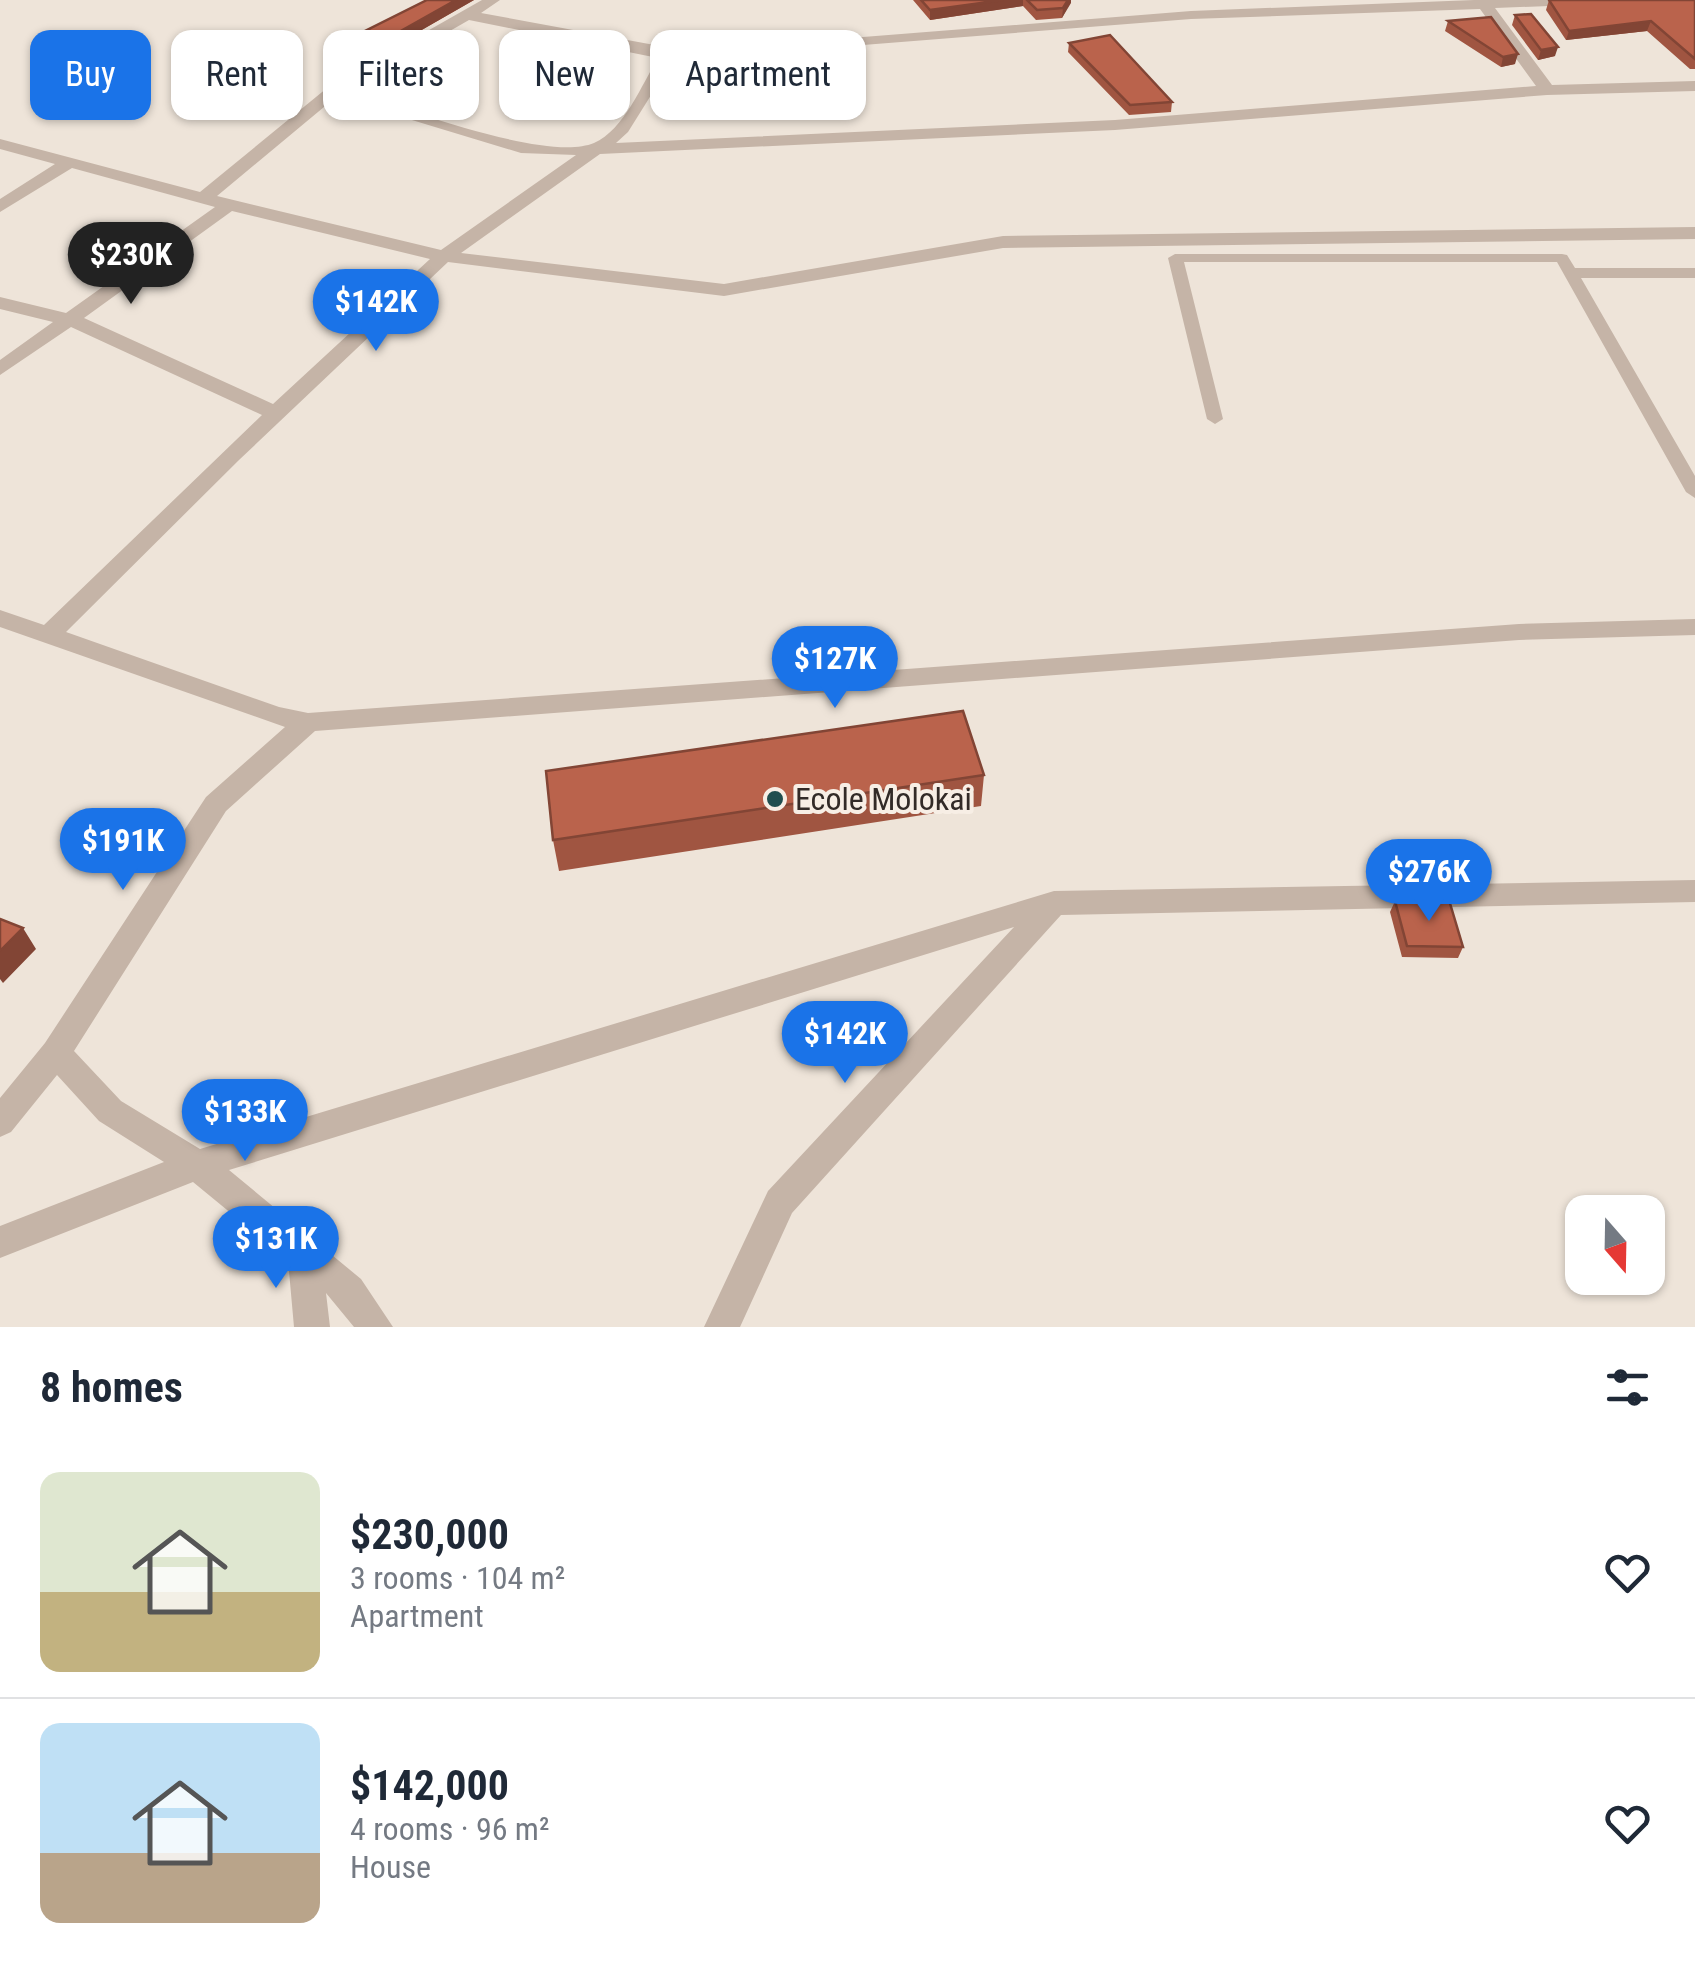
<!DOCTYPE html>
<meta charset="utf-8">
<style>
body{margin:0;font-family:"Roboto Condensed",sans-serif;background:#f2f2f3;color:#1f2937;height:100vh;display:flex;flex-direction:column;font-size:38px;white-space:nowrap}
*{box-sizing:border-box;margin:0}
p{font-size:32px;color:#747a83}
.icon{flex:none;width:55px;height:55px;fill:none;stroke:currentColor;stroke-width:2;stroke-linecap:round;stroke-linejoin:round}
.map{position:relative;height:1327px;overflow:hidden}
.details{display:flex;flex-direction:column;background:#fff;flex:1}
.details>*{flex:none}
.guide{position:absolute;left:30px;top:30px;width:1000px;height:90px;display:flex;gap:20px}
.needle{width:65px;rotate:160deg}
.tools{position:absolute;left:1565px;top:1195px;display:grid;gap:20px}
.tools a{display:grid;place-items:center;width:100px;height:100px;border-radius:20px;background:#fff;box-shadow:0 2px 8px #0004;font-size:50px}
.price{position:absolute;translate:-50% -85px;padding:0 22px;border-radius:35px;background:#1a73e8;color:#fff;font-size:32px;line-height:65px;filter:drop-shadow(0 2px 5px #0008)}
.price::after{content:'';position:absolute;left:50%;top:60px;width:30px;height:22px;margin-left:-15px;background:inherit;clip-path:polygon(0 0,100% 0,50% 100%)}
.price.selected{background:#222;color:#fff}
ul{padding:0;list-style:none}
li{display:flex;align-items:center;gap:30px;height:250px;padding:0 40px}
li+li{border-top:2px solid #e0e1e3}
li span{display:grid;place-items:center;flex:none;width:280px;height:200px;border-radius:20px;color:#555}
li>.icon{margin-inline-start:auto}
span .icon{width:120px;height:120px;fill:#fffc;stroke-width:1}
li b{font-size:42px}
h2{display:flex;justify-content:space-between;align-items:center;height:120px;padding:0 40px;font-size:42px}
.tag{padding:0 35px;border-radius:20px;background:#fff;box-shadow:0 2px 8px #0004;font-size:35px;line-height:90px}
.tag.selected{background:#1a73e8;color:#fff}
.map>svg:first-child{display:block}
.lines{fill:none;stroke-linecap:round;stroke-linejoin:round}
.lane{fill:#c5b4a7;fill-rule:evenodd}
.street{fill:#c5b4a7;fill-rule:evenodd}
.wall{fill:#a05541}
.shaded-wall{fill:#824535}
.building{fill:#ba634c;stroke:#824535;stroke-width:2.5}
.poi-dot{fill:#204e4f;stroke:#f7eee5;stroke-width:4}
.labels{text-anchor:middle;dominant-baseline:central;stroke-width:8;stroke-linejoin:round;paint-order:stroke}
.poi-label{font-size:32px;fill:#322a27;stroke:#f7eee5;text-anchor:start}
</style>
<div class="map">
<svg width="1695" height="1327" viewBox="0 0 1695 1327">
<rect width="100%" height="100%" fill="#eee4d9"/>
<g class="lines">
<path class="lane" d="M1175,254h387l5,1 8,13h120v10h-114l114,198v22l-9,-6 -129,-230h-373l39,157 -8,5 -8,-5 -39,-161z"/>
<path class="street" d="M482,0h18l-19,13 206,38 504,-40 283,-11h133l-7,4 -105,4 57,77 143,-4v10l-148,4 -432,35 -515,24 -139,99 263,31 279,-48 692,-9v12l-692,9 -279,48 -276,-34 -209,198 -173,172 213,75 29,6 1211,-89 176,-5v16l-176,5 -1204,91 -89,80 -152,240 47,50 79,48 854,-258 641,-11v22l-634,13 -269,298 -52,114h-36l64,-136 246,-264 -785,243 132,109 32,48h-39l-28,-34 4,34h-36l-6,-67 -95,-78 -193,76v-32l164,-64 -65,-41 -42,-46 -46,57 -11,5v-39l45,-55 161,-246 79,-70 -285,-100v-17l44,15 218,-210 -191,-88 -71,48v-15l53,-38 -53,-13v-12l66,16 149,-106 -143,-39 -72,44v-13l55,-35 -55,-15v-10l200,53 127,-104zM1480,9l56,77 -421,34 -499,23 12,-11 45,-72 518,-41zM469,20l189,38c-16,26 -34,72 -64,85 -48,20 -195,-37 -247,-53zM336,97l185,56 55,2 -135,95 -224,-54zM232,211l198,48 -157,145 -189,-86z"/>
</g>
<path class="wall" d="M427,0h47l-82,47 -23,-7 -2,-10z
M913,0h158l-9,18 -26,2 -13,-14 -93,14z
M1549,0h146v69h-5l-43,-38 -81,9 -20,-30z
M1515,15l40,41 -17,4 -26,-35z
M1448,21l67,43 -14,3 -56,-36z
M1069,43l103,59 -1,10 -42,3 -61,-63z
M984,775l-3,31 -422,65 -6,-31z
M1395,901l68,46 -5,11 -56,-1 -12,-45z"/>
<path class="shaded-wall" d="M456,0h18l-82,47 -2,-10z
M1003,0h20v6l-93,14v-10z
M1068,0h3v3l-9,15 1,-10z
M1651,21l-4,10 -81,9 3,-9z
M1558,47l-3,9 -17,4 3,-10z
M1518,54l-3,10 -14,3 2,-10z
M23,928l13,21 -33,34 -3,-4v-28z"/>
<path class="building" d="M427,0h29l-66,37 -23,-7z
M921,0h82l-73,10z
M1027,0h41l-5,8 -26,2z
M1549,0h146v59l-44,-38 -82,10z
M1531,14l27,33 -17,3 -26,-35z
M1491,17l27,37 -15,3 -55,-36z
M1110,35l62,67 -42,3 -61,-62z
M963,711l21,64 -431,65 -7,-69z
M1449,900l14,47 -56,-1 -12,-45z
M0,919l23,9 -23,23z"/>
<circle class="poi-dot" cx="775" cy="799" r="10"/>
<g class="labels">
<g class="poi-label">
<text x="795" y="799">Ecole Molokai</text>
</g>
</g>
</svg>
<div class="tools">
<a><svg class="needle" viewBox="-14 -14 28 28"><path d="M0-13l5 13h-10z" fill="#e53935"/><path d="M0 13l5-13h-10z" fill="#747a83"/></svg></a>
</div>
<b class="price selected" style="left:131px;top:307px">$230K</b>
<b class="price" style="left:376px;top:354px">$142K</b>
<b class="price" style="left:835px;top:711px">$127K</b>
<b class="price" style="left:123px;top:893px">$191K</b>
<b class="price" style="left:1429px;top:924px">$276K</b>
<b class="price" style="left:845px;top:1086px">$142K</b>
<b class="price" style="left:245px;top:1164px">$133K</b>
<b class="price" style="left:276px;top:1291px">$131K</b>
<div class="guide">
<a class="tag selected">Buy</a>
<a class="tag">Rent</a>
<a class="tag">Filters</a>
<a class="tag">New</a>
<a class="tag">Apartment</a>
</div>
</div>
<section class="details">
<h2>8 homes<svg class="icon" aria-label="filters" viewBox="0 0 24 24"><path d="M4 7h16M4 17h16"/><circle cx="9" cy="7" r="2"/><circle cx="15" cy="17" r="2"/></svg></h2>
<ul>
<li><span style="background:linear-gradient(#dfe7d0 60%,#c2b280 0)"><svg class="icon" aria-label="home" viewBox="0 0 24 24"><path d="M3 11l9-7 9 7M6 9v11h12V9"/></svg></span><div><b>$230,000</b><p>3 rooms · 104 m²</p><p>Apartment</p></div><svg class="icon" aria-label="heart" viewBox="0 0 24 24"><path d="M12 20l-8-8c-3-5 5-10 8-4 3-6 11-1 8 4z"/></svg></li>
<li><span style="background:linear-gradient(#bfe0f5 65%,#b9a48a 0)"><svg class="icon" aria-label="home" viewBox="0 0 24 24"><path d="M3 11l9-7 9 7M6 9v11h12V9"/></svg></span><div><b>$142,000</b><p>4 rooms · 96 m²</p><p>House</p></div><svg class="icon" aria-label="heart" viewBox="0 0 24 24"><path d="M12 20l-8-8c-3-5 5-10 8-4 3-6 11-1 8 4z"/></svg></li>
</ul>
</section>
